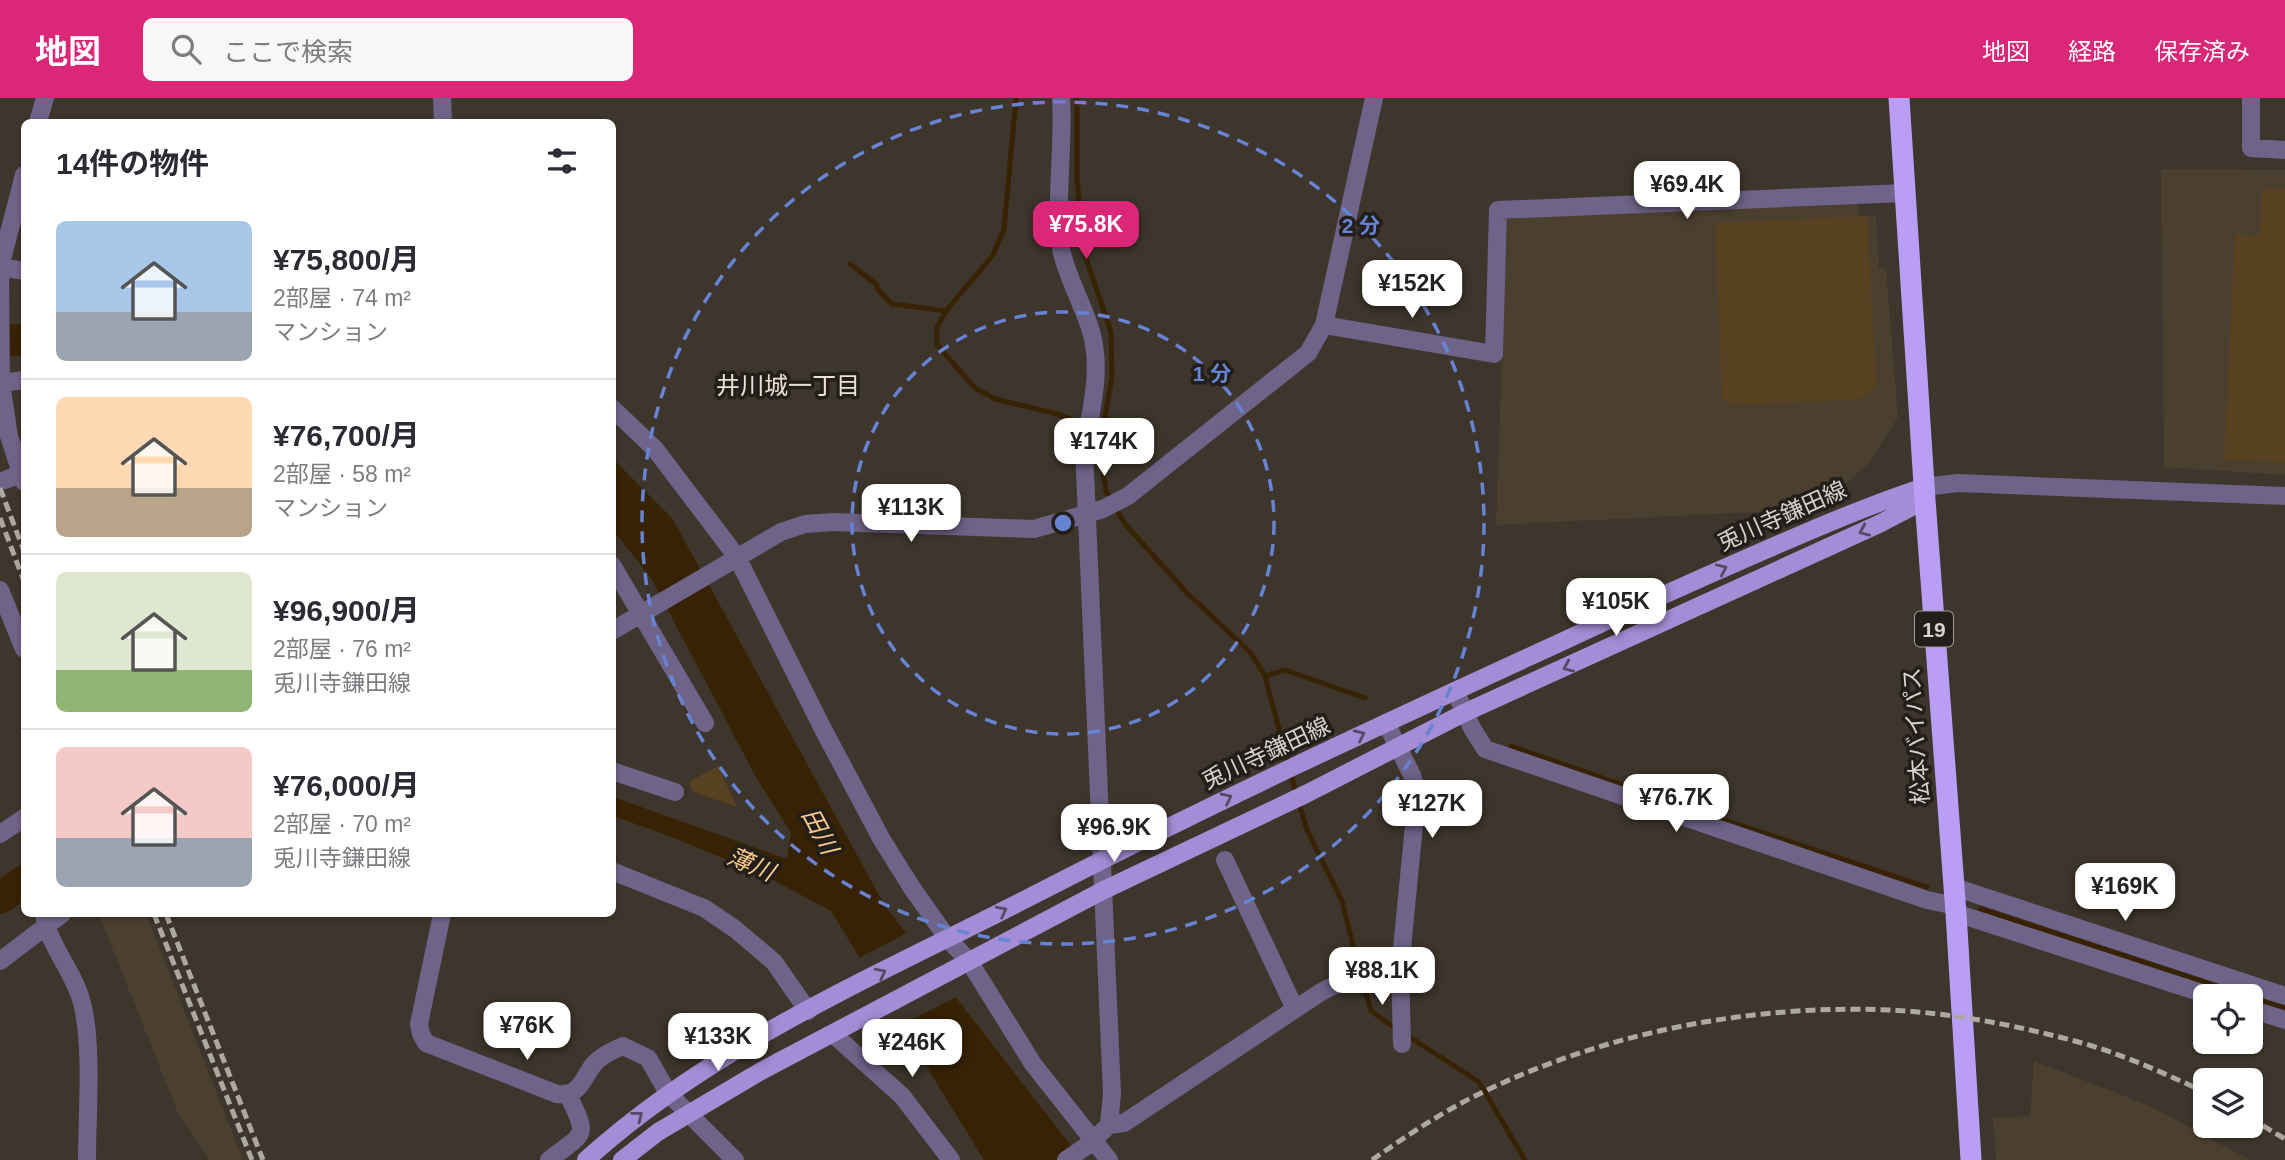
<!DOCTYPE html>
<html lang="ja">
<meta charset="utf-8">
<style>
body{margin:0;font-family:Arial,"Noto Sans JP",sans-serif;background:#f7f7f7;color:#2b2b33;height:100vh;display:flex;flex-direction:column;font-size:26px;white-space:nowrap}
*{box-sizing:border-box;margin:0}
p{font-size:23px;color:#7c7c81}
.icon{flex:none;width:38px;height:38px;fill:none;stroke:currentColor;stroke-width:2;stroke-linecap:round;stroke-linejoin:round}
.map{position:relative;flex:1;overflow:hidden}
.panel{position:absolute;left:21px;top:21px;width:595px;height:798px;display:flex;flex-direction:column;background:#fff;border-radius:10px;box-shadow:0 2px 5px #0004}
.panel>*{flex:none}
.controls{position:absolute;left:2193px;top:886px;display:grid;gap:14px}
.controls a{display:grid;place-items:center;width:70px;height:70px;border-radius:10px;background:#fff;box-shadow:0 2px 5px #0004;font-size:35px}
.price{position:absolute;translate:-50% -60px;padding:0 16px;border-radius:14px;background:#fff;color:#222;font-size:23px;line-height:46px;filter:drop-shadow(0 2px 4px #0008)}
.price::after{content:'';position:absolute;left:50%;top:42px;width:21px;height:16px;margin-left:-10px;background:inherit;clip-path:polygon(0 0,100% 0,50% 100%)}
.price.current{background:#db2777;color:#fff}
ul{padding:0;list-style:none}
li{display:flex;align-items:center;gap:21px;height:175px;padding:0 35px}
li+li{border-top:2px solid #e1e1e2}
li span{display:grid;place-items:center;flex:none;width:196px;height:140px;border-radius:10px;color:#555}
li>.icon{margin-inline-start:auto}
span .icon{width:84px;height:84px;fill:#fffc;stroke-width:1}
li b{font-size:30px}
h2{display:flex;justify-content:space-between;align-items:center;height:84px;padding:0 35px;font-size:30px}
header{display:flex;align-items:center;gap:42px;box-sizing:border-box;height:98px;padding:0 35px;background:#db2777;color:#fff}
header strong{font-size:33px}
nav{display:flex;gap:38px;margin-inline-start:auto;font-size:24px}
.search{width:490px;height:63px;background:#f7f7f7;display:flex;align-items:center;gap:18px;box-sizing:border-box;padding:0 24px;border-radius:10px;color:#7c7c81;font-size:26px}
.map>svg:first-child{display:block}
.built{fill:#4b3f2f}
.green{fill:#574121}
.water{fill:#372203}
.pier{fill:#3e362c}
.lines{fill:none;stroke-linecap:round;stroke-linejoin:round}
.stream{stroke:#372203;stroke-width:5}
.river{stroke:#372203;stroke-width:32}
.minor{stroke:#6e6388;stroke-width:18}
.major{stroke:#a48dd6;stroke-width:18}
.highway{stroke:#ba9df5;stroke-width:21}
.rail{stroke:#ada8a1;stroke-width:5;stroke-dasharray:10 5;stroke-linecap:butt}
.oneway{stroke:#564a65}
.ring{fill:none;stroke:#6783d3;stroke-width:3.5;stroke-dasharray:12 9}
.labels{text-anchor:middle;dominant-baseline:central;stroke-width:7;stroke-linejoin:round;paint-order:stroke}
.shield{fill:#221e1a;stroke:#a09c96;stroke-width:2}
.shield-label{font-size:21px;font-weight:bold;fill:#d6d2cb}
.street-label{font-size:23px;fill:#d6d2cb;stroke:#221e1a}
.neighbourhood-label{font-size:24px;fill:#eae0d4;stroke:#221e1a}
.water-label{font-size:24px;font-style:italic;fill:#fbcb8b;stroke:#221e1a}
.centre{fill:#6783d3;stroke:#221e1a;stroke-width:3.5}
.ring-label{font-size:21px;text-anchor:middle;font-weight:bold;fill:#6783d3;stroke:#221e1a;stroke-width:7;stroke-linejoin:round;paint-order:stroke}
</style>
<header>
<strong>地図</strong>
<div class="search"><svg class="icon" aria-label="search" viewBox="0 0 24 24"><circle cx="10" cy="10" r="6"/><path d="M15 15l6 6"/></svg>ここで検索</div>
<nav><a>地図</a><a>経路</a><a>保存済み</a></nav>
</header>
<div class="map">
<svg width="2285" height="1062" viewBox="0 0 2285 1062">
<rect width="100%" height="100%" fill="#3e362c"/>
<path class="built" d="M2161,71l124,1v305l-121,-8z
M1858,99v20l18,-1 3,52 7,1 12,148 -29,46 -25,22 -88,27 -260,13 11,-307z
M103,816h43l97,246h-33l-32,-47 -79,-198z
M2034,963l116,45 100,54h-254l-3,-42 37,-2z"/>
<path class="green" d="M2262,91h23v273l-61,-2 11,-226 25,2z
M1867,118l9,169 -8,10 -14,5 -119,5 -13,-6 -7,-176z
M718,668l19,41 -44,-15 -4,-10z"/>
<path class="water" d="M612,360l60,60 213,388 197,254h-98l-153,-249 -71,-38 -96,-39 -51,-18v-19l174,62 4,-26 -34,-54 -106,-201 -38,-48z"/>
<path class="pier" d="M909,834l49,64 -60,31 -41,-68z"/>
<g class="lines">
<path class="stream" d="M1016,0l-12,131 -11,26 -47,56 -9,16v18l38,43 20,11 63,15 44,19
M1077,0v83l9,77 25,74 1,45 -10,56 -1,25 5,33 19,33 62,69 64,60 14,23 31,117
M850,166l26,20 3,7 13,13 54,7
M1265,578l20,-6 80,28
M1511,648l174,61 242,80
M1299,705l8,27 35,71 16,65 13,45 25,18
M1980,811l267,87
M2250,899l35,11
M1405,936l74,48 46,78"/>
<path class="river" d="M0,242h24
M0,800l24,-17"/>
<path class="minor" d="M442,0l1,24
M1061,0c3,50 -6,100 0,150 3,22 22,57 29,80 13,39 1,83 -6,121l28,645 -3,31
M2251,0v50l34,2
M38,24l7,-24
M24,77l-24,92 1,116 8,53 15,46
M0,169l24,4
M1324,227l170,29 4,-144 407,-17
M1,285l23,-3
M612,310l43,41 82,108 87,174 58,109 30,48 36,51 21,22 64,103 76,96
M5,382l19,-8
M1924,389l34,-4 327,13
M612,467l93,158
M0,492l24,59
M612,533l169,-99 24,-8 29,-2 200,7 69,-20 25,-13 180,-143 16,-28 50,-227
M1455,593l17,37 13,21 442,151 29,6
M1386,625l26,52 5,19 -17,175 2,75
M612,673l63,21
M0,736l24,-16
M1225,762l70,149
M612,773l92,37 31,21 39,33 34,49
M1954,789l331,109
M1956,815l255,83
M44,816c4,31 30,57 38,89 11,44 5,110 5,157
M442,816l-23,110 2,10 5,9 131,51c24,2 24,-14 37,-30 7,-8 19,-14 29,-18l25,12 20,35 67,67
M0,863l62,-47
M2250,911l35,11
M833,936l69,62 49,64
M549,1062c35,-28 41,-21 19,-65
M1066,1062l22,-15 21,-20 15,-2 197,-131 30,-15"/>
<path class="major" d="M586,1062c126,-115 290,-184 440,-261 174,-90 352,-173 531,-255 68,-32 137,-63 206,-93 53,-23 106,-46 161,-64
M622,1062l36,-28 105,-62 339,-179 204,-97 158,-81 415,-189 46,-24"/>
<path class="highway" d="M1899,0l26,402 31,413 15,247"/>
<path class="rail" d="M0,390l24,63
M0,420l24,63
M154,816l98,246
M166,816l97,246
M2250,1020l35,21
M1372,1062c33,-23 67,-46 103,-64 126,-63 275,-92 415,-86 64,3 130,16 192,33 43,12 83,31 123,49"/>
</g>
<defs><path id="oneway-chevron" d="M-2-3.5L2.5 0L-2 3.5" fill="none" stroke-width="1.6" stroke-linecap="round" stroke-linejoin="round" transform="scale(1.75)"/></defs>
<g class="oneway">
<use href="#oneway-chevron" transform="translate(1864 433) rotate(156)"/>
<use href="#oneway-chevron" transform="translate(1722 471) rotate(-24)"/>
<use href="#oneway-chevron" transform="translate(1568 569) rotate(156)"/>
<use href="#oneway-chevron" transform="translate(1360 637) rotate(-25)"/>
<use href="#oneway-chevron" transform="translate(1227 700) rotate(-26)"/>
<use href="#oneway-chevron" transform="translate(1002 813) rotate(-27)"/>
<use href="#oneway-chevron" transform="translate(881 875) rotate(-27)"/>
<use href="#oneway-chevron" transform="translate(638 1018) rotate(-38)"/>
</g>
<g class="ring">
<circle cx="1063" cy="425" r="211"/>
<circle cx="1063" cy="425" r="421"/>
</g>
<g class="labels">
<rect class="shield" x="1915" y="513.5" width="38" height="35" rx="5"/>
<g class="shield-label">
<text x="1934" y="531">19</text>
</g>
<g class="street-label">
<text transform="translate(1782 418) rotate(-24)">兎川寺鎌田線</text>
<text transform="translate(1916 638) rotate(-94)">松本バイパス</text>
<text transform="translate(1266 655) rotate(-25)">兎川寺鎌田線</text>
</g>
<g class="neighbourhood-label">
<text x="788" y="287">井川城一丁目</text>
</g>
<g class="water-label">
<text transform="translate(820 733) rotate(62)">田川</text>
<text transform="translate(751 766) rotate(23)">薄川</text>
</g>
</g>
<circle cx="1063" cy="425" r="10" class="centre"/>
<g class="ring-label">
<text x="1361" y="135">2 分</text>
<text x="1212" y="283">1 分</text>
</g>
</svg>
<div class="controls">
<a><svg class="icon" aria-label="locate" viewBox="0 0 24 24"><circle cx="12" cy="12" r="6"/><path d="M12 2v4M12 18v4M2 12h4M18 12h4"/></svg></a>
<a><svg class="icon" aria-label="layers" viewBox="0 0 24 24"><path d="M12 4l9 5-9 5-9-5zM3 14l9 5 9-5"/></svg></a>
</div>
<b class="price" style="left:1687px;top:123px">¥69.4K</b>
<b class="price current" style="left:1086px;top:163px">¥75.8K</b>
<b class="price" style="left:1412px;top:222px">¥152K</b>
<b class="price" style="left:1104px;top:380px">¥174K</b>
<b class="price" style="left:911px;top:446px">¥113K</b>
<b class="price" style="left:1616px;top:540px">¥105K</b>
<b class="price" style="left:1676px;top:736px">¥76.7K</b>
<b class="price" style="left:1432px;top:742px">¥127K</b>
<b class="price" style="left:1114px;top:766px">¥96.9K</b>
<b class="price" style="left:2125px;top:825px">¥169K</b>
<b class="price" style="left:1382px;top:909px">¥88.1K</b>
<b class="price" style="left:527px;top:964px">¥76K</b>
<b class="price" style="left:718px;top:975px">¥133K</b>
<b class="price" style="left:912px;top:981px">¥246K</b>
<section class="panel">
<h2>14件の物件<svg class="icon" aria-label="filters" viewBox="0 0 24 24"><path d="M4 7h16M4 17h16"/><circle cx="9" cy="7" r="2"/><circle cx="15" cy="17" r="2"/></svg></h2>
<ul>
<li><span style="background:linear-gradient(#a9c7e8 65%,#9aa5b1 0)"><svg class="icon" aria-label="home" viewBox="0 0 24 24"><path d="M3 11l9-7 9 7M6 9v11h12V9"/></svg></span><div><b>¥75,800/月</b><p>2部屋 · 74 m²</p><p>マンション</p></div></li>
<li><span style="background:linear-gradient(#ffd9b3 65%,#b9a48a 0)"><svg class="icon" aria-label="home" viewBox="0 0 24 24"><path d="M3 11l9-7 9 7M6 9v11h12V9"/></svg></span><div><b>¥76,700/月</b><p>2部屋 · 58 m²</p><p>マンション</p></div></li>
<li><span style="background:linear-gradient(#dfe7d0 70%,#8fb573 0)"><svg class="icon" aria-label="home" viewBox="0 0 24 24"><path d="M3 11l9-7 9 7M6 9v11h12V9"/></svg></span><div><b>¥96,900/月</b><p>2部屋 · 76 m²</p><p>兎川寺鎌田線</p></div></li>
<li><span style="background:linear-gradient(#f6c9c9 65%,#9aa5b1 0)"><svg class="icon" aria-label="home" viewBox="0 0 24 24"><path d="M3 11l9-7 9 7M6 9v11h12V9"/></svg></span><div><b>¥76,000/月</b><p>2部屋 · 70 m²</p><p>兎川寺鎌田線</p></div></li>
</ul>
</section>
</div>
